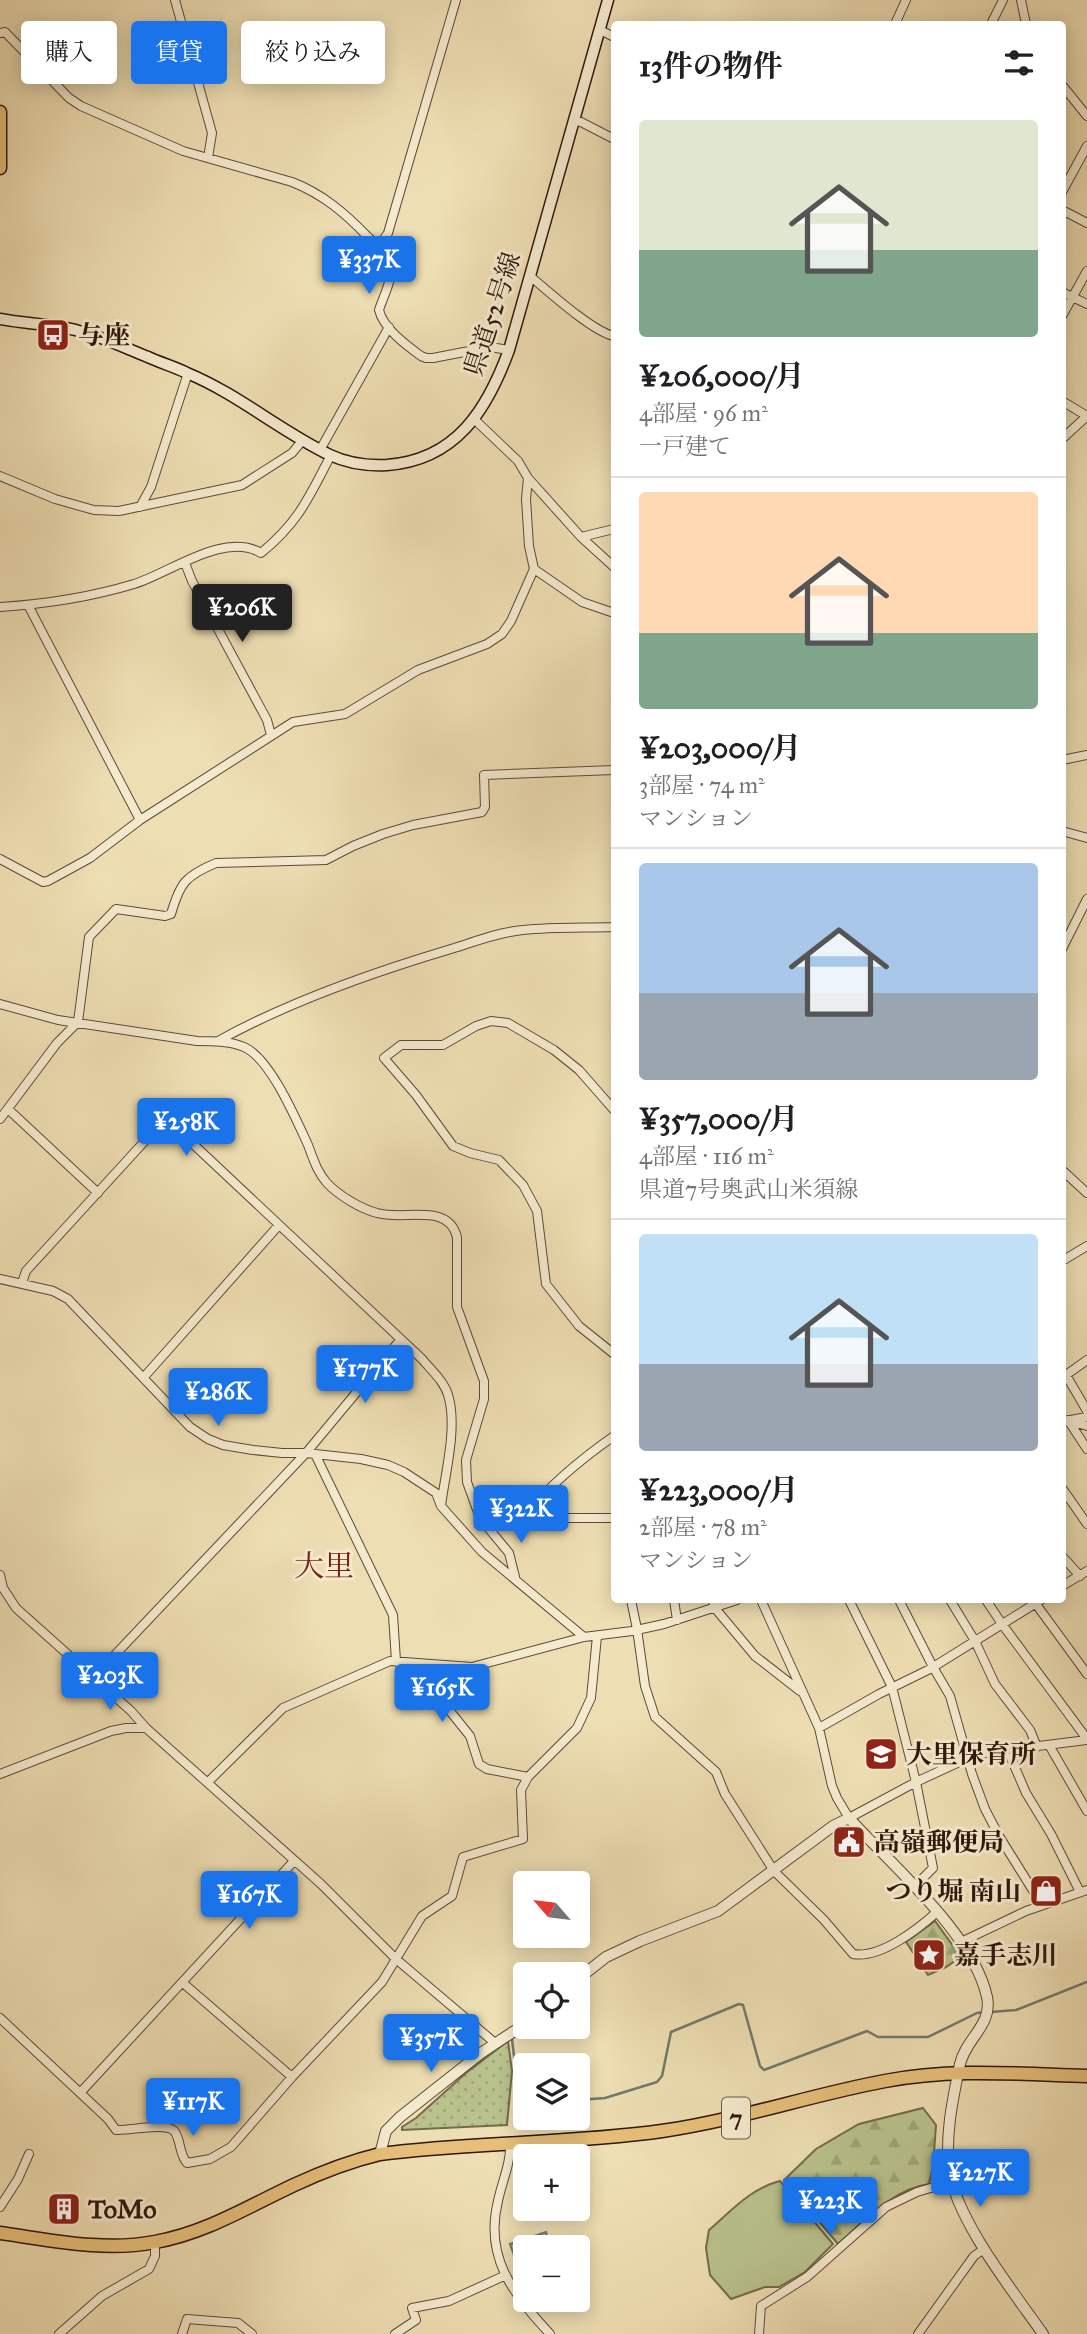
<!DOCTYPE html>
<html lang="ja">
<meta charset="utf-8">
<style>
body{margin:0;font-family:"IM FELL Great Primer","Noto Serif JP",serif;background:#f2f2f2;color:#202124;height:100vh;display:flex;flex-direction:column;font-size:26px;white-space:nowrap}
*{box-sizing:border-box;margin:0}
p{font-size:23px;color:#757577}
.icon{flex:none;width:38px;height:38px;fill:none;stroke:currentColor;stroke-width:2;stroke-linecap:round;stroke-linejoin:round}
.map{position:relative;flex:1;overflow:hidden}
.side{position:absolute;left:611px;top:21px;width:455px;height:1582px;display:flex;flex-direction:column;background:#fff;border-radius:7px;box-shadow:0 4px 18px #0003}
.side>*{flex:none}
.guide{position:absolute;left:21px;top:21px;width:485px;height:63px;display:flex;gap:14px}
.needle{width:46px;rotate:298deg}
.buttons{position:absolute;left:513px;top:1871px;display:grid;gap:14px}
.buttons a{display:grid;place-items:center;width:77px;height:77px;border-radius:7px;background:#fff;box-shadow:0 4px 18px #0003;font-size:35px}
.price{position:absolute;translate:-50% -60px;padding:0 16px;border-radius:7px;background:#1a73e8;color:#fff;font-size:23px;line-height:46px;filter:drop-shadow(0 2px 4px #0008)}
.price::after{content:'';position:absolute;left:50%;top:42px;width:21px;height:16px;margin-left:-10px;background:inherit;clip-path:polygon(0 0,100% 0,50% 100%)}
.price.active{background:#222;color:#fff}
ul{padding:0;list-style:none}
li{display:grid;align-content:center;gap:14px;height:371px;padding:0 28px}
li+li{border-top:2px solid #e0e0e0}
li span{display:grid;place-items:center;height:217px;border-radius:7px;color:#555}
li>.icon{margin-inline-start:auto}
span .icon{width:126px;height:126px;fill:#fffc;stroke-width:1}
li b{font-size:30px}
h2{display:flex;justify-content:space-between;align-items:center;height:84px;padding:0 28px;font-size:30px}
.chip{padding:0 24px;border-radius:7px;background:#fff;box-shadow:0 4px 18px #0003;font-size:24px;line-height:63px}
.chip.active{background:#1a73e8;color:#fff}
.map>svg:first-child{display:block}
.grass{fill:url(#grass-dots);stroke:#746c4c;stroke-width:2}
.forest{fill:url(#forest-firs);stroke:#746c4c;stroke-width:2}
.pitch{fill:#b9c18c;stroke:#746c4c;stroke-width:2}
.water{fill:url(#water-rules);stroke:#6f7a6d;stroke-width:2}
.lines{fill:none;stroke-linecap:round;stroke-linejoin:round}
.stream{stroke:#6f7a6d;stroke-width:2.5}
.minor-casing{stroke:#604935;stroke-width:10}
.tertiary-casing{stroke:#604935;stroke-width:12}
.secondary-casing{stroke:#30170b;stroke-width:13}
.primary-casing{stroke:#30170b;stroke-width:15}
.minor{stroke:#f4eace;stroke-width:8}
.tertiary{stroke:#f4eace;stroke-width:10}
.secondary{stroke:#f4eace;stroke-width:10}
.primary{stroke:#e7bf7a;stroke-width:12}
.labels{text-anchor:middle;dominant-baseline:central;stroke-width:6;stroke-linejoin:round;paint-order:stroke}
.shield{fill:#f4eace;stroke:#6b5646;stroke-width:2}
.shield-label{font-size:24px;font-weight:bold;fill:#30170b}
.street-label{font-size:26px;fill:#30170b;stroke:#f4eace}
.poi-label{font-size:26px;font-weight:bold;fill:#30170b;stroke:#f4eace;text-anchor:start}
.quarter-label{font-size:30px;fill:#7a1f14;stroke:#f4eace}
</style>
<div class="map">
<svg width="1087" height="2334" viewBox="0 0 1087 2334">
<defs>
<pattern id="grass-dots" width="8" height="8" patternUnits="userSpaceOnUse" patternTransform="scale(1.75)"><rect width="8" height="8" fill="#b9c18c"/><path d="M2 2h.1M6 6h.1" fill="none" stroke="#9fa577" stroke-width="1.8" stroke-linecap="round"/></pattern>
<pattern id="forest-firs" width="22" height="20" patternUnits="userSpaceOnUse" patternTransform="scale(1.75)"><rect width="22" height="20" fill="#b9c18c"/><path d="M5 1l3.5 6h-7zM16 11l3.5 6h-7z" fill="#9fa577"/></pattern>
<pattern id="water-rules" width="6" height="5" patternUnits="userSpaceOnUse" patternTransform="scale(1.75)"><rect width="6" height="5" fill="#99bcaf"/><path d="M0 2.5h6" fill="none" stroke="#84a195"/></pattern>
</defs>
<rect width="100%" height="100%" fill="#eedeb3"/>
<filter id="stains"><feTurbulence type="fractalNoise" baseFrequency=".00286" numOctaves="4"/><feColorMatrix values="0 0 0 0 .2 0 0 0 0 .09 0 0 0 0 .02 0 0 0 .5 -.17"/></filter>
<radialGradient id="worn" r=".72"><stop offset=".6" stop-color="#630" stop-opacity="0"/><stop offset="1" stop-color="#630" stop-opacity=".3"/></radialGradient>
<path class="grass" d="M508,2041l4,30 -5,54 -105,5v-3l14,-9 50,-45z"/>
<path class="forest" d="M935,1921l26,36 -15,10 -18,8 -22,-33z
M923,2108l13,17 -3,41 -4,18c-36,5 -65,37 -91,60l-54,-64 32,-31 43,-25z"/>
<path class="pitch" d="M780,2181l53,63 -28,28 -26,15h-14l-34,12 -21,-24 -4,-27 3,-18c22,-19 42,-42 71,-49z"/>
<path class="water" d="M546,2232l4,15h-25v24l-5,2 -10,-29z"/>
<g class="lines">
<path class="stream" d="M991,2012l25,-2 71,-28
M512,2039l4,35 9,10
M578,2100l27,-2 52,-16 5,-6 9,-44 68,-28 4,1 17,61 4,4 103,-39 11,6h50l49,-24 7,-1"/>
<defs>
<path id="minor" d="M175,0l37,133 -4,25
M1021,0l5,24
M895,24l11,-24
M991,24l12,-24
M600,30l14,7
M0,33l5,-1 64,66 12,8 102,45 109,31c31,12 54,32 76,55 8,7 19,15 22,25 5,13 -7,35 -11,48 4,18 27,35 42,46l5,2h7l57,-11 19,3
M1062,85l25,31
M574,121l7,1 33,17
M1062,192l25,-46
M1062,210l25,13
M379,246l9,-13 68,-233
M530,276c18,15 63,56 84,60
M1062,292l25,12
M1062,316l25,-45
M1062,401l25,15
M474,419l44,42 10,17 53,59 33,-8
M1062,439l25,-23
M320,450l69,-123
M0,476l55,23 39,11 25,1 123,-26 50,-32 10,-12
M140,507l11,-20 37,-114
M581,537l33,30
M185,563l7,18 75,139 4,15
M534,569l48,33 32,11
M28,605l112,215
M0,607c45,-3 91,-10 134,-23 36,-11 90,-53 127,-31 38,-31 48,-56 70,-98
M1062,760l25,-5
M1062,831l25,7
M0,859l43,23 5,-1 42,-23 50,-38 153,-98 52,-8 73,-44 69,-26 15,-10 9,-13 23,-52 -5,-23 -3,-47 2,-21
M1062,949l25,-50
M0,1004l58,16 139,21c15,0 33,0 47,6 26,11 52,72 64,98 5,13 9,27 19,38 11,12 34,26 50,30 28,8 71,-11 80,24v70l27,74v18l-18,61 1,22 13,36 29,35 6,24
M218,1041c70,-39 156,-69 233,-92 23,-7 48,-17 72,-19 30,-3 61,-2 91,-3
M8,1109l90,84
M614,1110l-35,-40 -25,-20 -46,-27 -17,-2 -15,5 -33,19h-42l-17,13 32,37 37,51 17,7 29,7 24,25 14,26 9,73 33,42 35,28
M0,1119l57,-76 21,-21 11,-85 27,-28 49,7 6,-2c9,-31 14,-38 45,-51l110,-3 27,-14 30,-12 30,-9 69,-13 3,-5 -1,-32 130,-5
M1062,1170l25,23
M1062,1261l25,-15
M0,1279l53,12 15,8 122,128 18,12 15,6 30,5 29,3h24l55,6 27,6 16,7 32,21 5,13 41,46 102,85
M22,1283l4,-12 138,-151 12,8 246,231c9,11 22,22 26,36 10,31 -3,79 -7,111
M1087,1360l-21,15 21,36
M144,1377l135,-152
M1068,1420l19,29
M1065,1421l22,-4
M1070,1421l17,5
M315,1454l78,161 3,46 41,34 33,41 9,28 8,5 41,8 49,-49 14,-30 6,-62
M1062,1488l25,36
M525,1515c26,-31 56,-56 89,-79
M489,1529l8,-8 18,-7 52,4h47
M1062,1556l18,20
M0,1575l3,13 13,20 115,103 15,17 175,156 75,75 99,84
M1062,1586l25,-15
M631,1600l6,29 8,57 10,31 61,55 9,22 49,77 50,49 29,34c27,5 65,-25 84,-42
M674,1600l3,20
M713,1600l1,7 41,49 45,35
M761,1600l58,128 13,58 5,12 12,20 67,-36 52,-24 21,-6 98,-12
M849,1600l43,87 24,95 17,86 -19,19
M899,1600l34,67 17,29 22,78 13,35 14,27 43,69
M950,1600l25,41 20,43 35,46 7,17
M986,1600l16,24 85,115
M1033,1600l54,74
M94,1677l212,-224 95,-114
M819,1728l60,-34 51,-25 111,-69
M1049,1745l38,66
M1008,1751l18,42 25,41 29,58
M0,1774l111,-43 15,-3h20
M208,1782l75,-74 107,-47 82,6 112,-30 48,-6 32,-7 73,-24
M961,1942l65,-31 61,-21
M183,1983l109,94
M0,2018l108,101 8,11c14,1 52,-9 59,2 6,9 4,22 12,31l23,-4 21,-12 61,-70 90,-95 40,-66 30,-20 11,-39 60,-18 -2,-49 7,-13
M80,2093l214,-232
M510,2143c1,21 -8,38 -12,58 -14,56 15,93 52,133
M0,2207l18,-28 11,-25
M59,2334l43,-38 47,-27 6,-13v-14
M182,2334l5,-15 51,4 14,11
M395,2334l21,-14 -4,-12 37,-7 57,-26
M759,2334l2,-28 46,-29 79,-70 31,-15 34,-10
M918,2334l56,-78 10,-7"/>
<path id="tertiary" d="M578,1979l28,-22 34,-16 78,-30 115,-85 16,-8c43,48 124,115 138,179 6,28 -21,41 -27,67 -7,34 -15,70 -11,105 7,51 64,122 94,165
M380,2154l6,-23 14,-14 81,-64 44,-29"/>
<path id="secondary" d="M0,319c26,5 53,5 79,12 24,6 46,17 69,26 13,6 27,10 39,16 51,21 93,58 143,82 17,8 37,11 57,10 69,-5 100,-55 122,-115l99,-350"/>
<path id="primary" d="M0,112v56
M0,2233c51,7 104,19 155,9 51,-9 94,-36 139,-57 28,-13 57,-24 86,-31 94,-12 189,-10 282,-23 76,-11 148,-36 223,-50 67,-13 134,-7 202,-5"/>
</defs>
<use href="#minor" class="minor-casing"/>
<use href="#tertiary" class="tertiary-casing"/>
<use href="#secondary" class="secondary-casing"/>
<use href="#primary" class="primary-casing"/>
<use href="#minor" class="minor"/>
<use href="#tertiary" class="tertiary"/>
<use href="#secondary" class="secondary"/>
<use href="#primary" class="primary"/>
</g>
<defs>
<symbol id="bus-square" viewBox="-11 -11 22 22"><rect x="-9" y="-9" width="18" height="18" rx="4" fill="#8f2418" stroke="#f4eace"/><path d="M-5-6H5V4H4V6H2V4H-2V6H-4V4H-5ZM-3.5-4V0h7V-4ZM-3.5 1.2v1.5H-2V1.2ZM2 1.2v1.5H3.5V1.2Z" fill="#fff"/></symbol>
<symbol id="school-square" viewBox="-11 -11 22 22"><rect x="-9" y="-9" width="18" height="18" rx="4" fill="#8f2418" stroke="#f4eace"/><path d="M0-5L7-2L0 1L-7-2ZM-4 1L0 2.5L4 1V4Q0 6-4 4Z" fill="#fff"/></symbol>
<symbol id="civic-square" viewBox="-11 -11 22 22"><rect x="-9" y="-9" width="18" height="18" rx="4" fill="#8f2418" stroke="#f4eace"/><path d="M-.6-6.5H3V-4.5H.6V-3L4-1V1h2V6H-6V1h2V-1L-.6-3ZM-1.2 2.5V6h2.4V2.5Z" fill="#fff"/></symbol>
<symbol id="shop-square" viewBox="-11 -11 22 22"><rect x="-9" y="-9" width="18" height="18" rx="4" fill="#8f2418" stroke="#f4eace"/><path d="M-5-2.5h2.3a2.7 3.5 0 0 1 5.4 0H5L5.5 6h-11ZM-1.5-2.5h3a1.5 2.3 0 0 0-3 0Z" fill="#fff"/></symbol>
<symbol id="sight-square" viewBox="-11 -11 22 22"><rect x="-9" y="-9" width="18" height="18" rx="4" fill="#8f2418" stroke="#f4eace"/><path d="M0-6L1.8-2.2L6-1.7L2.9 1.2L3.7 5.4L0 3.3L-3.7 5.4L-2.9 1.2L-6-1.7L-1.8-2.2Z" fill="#fff"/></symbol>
<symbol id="building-square" viewBox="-11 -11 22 22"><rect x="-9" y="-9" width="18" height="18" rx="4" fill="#8f2418" stroke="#f4eace"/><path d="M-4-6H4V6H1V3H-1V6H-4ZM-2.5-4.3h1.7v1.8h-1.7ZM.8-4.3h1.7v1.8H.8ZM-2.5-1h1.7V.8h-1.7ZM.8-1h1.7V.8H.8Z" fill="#fff"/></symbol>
</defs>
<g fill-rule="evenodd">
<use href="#bus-square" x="34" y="316" width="38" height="38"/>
<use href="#school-square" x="862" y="1735" width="38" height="38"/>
<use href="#civic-square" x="830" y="1823" width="38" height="38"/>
<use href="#shop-square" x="1027" y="1872" width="38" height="38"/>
<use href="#sight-square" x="910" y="1936" width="38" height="38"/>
<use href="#building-square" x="45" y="2190" width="38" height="38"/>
</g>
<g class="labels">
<rect class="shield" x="722" y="2097.5" width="28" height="41" rx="5"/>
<g class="shield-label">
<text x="736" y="2118">7</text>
</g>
<g class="street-label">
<text transform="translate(492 314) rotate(-72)">県道52号線</text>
</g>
<g class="poi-label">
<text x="78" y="335">与座</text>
<text x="906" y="1754">大里保育所</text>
<text x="874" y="1842">高嶺郵便局</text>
<text x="1021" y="1891" text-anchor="end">つり堀 南山</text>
<text x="954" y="1955">嘉手志川</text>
<text x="88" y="2209">ToMo</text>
</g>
<g class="quarter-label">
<text x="324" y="1566">大里</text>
</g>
</g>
<rect width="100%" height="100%" filter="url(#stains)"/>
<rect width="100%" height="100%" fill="url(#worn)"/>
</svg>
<div class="buttons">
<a><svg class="needle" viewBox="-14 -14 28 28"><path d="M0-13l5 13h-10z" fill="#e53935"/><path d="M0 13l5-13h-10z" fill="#757577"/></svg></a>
<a><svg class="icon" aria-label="locate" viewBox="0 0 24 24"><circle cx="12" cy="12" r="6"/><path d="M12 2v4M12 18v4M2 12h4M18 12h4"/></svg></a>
<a><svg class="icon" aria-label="layers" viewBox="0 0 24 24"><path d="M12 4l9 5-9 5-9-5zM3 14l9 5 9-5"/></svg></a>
<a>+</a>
<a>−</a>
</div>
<b class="price" style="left:369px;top:296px">¥337K</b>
<b class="price active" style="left:242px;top:644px">¥206K</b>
<b class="price" style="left:186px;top:1158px">¥258K</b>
<b class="price" style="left:365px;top:1405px">¥177K</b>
<b class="price" style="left:218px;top:1428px">¥286K</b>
<b class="price" style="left:521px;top:1545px">¥322K</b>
<b class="price" style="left:110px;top:1712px">¥203K</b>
<b class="price" style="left:442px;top:1724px">¥165K</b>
<b class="price" style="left:249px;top:1931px">¥167K</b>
<b class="price" style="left:431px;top:2074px">¥357K</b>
<b class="price" style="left:193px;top:2138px">¥117K</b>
<b class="price" style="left:980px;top:2209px">¥227K</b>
<b class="price" style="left:830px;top:2237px">¥223K</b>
<div class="guide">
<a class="chip">購入</a>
<a class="chip active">賃貸</a>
<a class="chip">絞り込み</a>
</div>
<section class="side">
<h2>13件の物件<svg class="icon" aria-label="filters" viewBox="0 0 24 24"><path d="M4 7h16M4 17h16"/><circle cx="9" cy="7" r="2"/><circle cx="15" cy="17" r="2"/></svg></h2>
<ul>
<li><span style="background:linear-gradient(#dfe7d0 60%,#7fa58c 0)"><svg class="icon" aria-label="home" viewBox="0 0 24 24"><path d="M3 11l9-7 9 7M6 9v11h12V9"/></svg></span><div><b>¥206,000/月</b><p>4部屋 · 96 m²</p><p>一戸建て</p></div></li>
<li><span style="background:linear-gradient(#ffd9b3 65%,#7fa58c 0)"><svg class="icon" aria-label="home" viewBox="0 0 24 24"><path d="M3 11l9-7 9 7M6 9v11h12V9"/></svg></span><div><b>¥203,000/月</b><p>3部屋 · 74 m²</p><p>マンション</p></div></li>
<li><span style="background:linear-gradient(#a9c7e8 60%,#9aa5b1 0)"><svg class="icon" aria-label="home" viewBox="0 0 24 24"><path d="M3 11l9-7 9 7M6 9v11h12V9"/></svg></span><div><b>¥357,000/月</b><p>4部屋 · 116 m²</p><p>県道7号奥武山米須線</p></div></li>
<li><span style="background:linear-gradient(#bfe0f5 60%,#9aa5b1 0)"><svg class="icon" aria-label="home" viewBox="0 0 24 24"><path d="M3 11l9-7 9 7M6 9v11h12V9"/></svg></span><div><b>¥223,000/月</b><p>2部屋 · 78 m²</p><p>マンション</p></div></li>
</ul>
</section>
</div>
